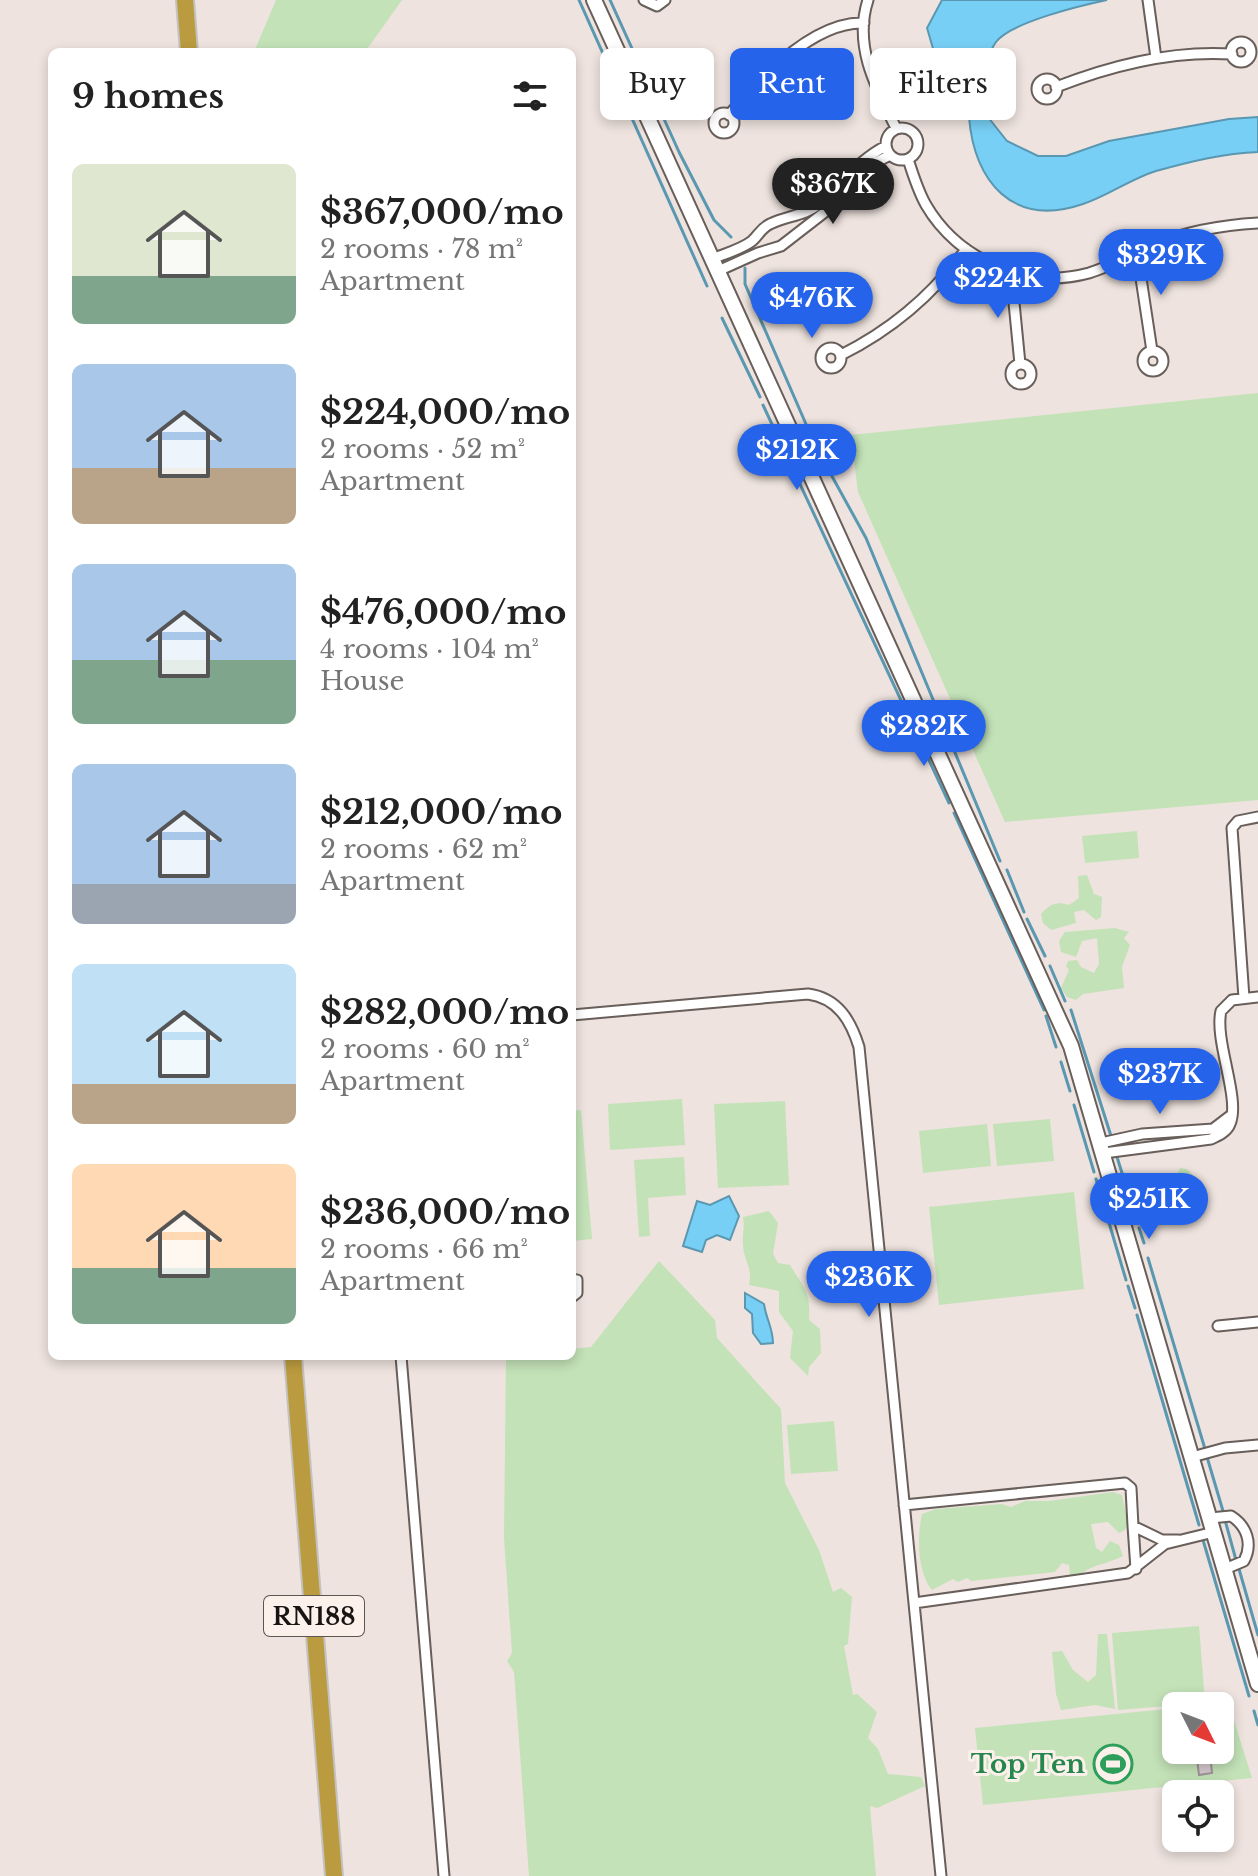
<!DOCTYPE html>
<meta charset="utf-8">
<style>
body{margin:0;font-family:"Libre Baskerville",serif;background:#f2f2f2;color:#222;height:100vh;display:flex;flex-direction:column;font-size:30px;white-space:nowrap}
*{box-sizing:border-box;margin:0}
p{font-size:26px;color:#767676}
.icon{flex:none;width:44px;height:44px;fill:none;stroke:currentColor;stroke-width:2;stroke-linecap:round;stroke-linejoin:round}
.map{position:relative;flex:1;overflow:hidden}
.sheet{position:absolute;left:48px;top:48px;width:528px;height:1312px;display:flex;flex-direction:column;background:#fff;border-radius:12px;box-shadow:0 4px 12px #0003}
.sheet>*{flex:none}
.hud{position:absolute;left:600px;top:48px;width:538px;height:72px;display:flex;gap:16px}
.needle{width:52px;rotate:132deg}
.tools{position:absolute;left:1162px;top:1692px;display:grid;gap:16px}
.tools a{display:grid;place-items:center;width:72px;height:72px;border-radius:12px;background:#fff;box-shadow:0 4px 12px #0003;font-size:40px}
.price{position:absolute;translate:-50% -68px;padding:0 18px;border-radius:28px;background:#2563eb;color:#fff;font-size:26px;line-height:52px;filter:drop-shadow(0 2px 4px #0008)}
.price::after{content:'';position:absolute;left:50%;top:48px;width:24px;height:18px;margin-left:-12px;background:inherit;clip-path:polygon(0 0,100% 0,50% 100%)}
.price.active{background:#222;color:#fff}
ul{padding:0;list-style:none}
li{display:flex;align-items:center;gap:24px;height:200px;padding:0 24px}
li span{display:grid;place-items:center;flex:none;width:224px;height:160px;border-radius:12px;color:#555}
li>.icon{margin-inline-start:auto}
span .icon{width:96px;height:96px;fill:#fffc;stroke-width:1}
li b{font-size:34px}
h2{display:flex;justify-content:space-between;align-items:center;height:96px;padding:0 24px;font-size:34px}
.tag{padding:0 28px;border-radius:12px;background:#fff;box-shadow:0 4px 12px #0003;font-size:28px;line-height:72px}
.tag.active{background:#2563eb;color:#fff}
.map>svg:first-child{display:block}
.green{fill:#c3e2b8}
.water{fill:#77cff5;stroke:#5a97b1;stroke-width:2}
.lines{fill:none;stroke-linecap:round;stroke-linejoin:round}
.stream{stroke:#5a97b1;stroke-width:3}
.building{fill:#d5c9cc;stroke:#9f9397;stroke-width:2}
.street-casing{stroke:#685e5a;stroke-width:13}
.secondary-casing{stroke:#685e5a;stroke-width:18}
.highway-casing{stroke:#c3c2c1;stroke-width:20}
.street{stroke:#fff;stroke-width:9}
.secondary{stroke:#fff;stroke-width:14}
.highway{stroke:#bb9b3f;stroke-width:16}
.labels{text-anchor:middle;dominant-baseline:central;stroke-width:6;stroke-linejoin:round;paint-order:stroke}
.shield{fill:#fcf0eb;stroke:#5c5653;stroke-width:2}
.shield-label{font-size:24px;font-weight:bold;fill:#181412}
.leisure-label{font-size:26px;font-weight:bold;fill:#27864d;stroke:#fcf0eb;text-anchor:end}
</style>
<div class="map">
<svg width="1258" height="1876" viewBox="0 0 1258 1876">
<rect width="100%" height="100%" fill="#eee3de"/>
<path class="green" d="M276,0h126l-37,52h-111z
M1258,393v407l-253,22 -147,-330 -7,-57z
M1137,831l2,27 -54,5 -3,-27z
M1087,875l7,19 8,3 -1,20 -5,3 -12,-10 -10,2 2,11 -25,7 -8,-7 -2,-9c9,-10 15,-13 28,-9l10,-7 -1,-22z
M1115,928l14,4 -5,6 6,7 -8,22 2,21 -41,6 -7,6 -9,-3 -6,-9 8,-18 -3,-4 2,-5 9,-1 4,7 13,6 5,-9 -2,-26 -15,3 -6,16 -15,-5 -2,-11 6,-9z
M682,1099l3,46 -75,5 -2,-46z
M785,1101l4,84 -71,3 -4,-84z
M581,1110l11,129 -20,2v-130z
M1050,1119l4,42 -57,5 -4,-42z
M987,1124l4,42 -68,7 -4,-42z
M684,1157l2,38 -38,3 2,38 -11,1 -5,-77z
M1180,1168l7,1 6,6 1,28 -8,10h-15l-5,10 -13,-2 -2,-12 12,-21 11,4 -2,-7z
M1074,1192l10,97 -145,16 -10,-98z
M769,1211l9,12 -5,31 5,9 12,2c14,23 21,27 19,55l11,9 1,24 -12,14 -1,9 -18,-18 3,-27 -14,-19v-21l-30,-6c4,-19 -5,-22 -6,-40 -1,-10 2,-17 0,-28z
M659,1261l56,59 2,18 64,71 4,74 34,67 14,42 8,-4 11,9 -4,47 -4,2 9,49 4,-1 20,18 -9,26 10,11 10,25 33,3 4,9 -48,22 -7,-2 6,70h-347l-15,-204 -7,-11 5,-8 -8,-115 2,-180 66,-2v-7l19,-2z
M834,1421l4,50 -47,3 -4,-49z
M1113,1492l9,3 6,28 -3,7 -6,3 -11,-11 -17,2 5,24 6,4 8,-11 9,4 4,11c-15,8 -31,8 -43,19h-10l-1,-10 -7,-2 -7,9 -84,9 -4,-3 -9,4 -5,-3 -21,11c-15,-18 -15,-54 -10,-76l14,-5 66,-5 9,3 14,-6h24z
M1199,1626l6,77 -87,7 -6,-77z
M1098,1634h9l8,75 -20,-4 -34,5 -5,-16 -4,-42 10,-1 11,19 15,12 8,-7z
M1228,1701l24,77 -269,27 -8,-77 201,-20v42h44v-44h-24z"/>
<path class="water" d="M942,0h165c-24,5 -96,22 -111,42 -13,18 -9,39 -30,52 -28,-14 -30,-37 -39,-66z
M984,112l23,29 31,15h28l43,-15 120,-22 29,-2v35c-34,1 -69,10 -102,19 -26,8 -48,25 -73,33 -70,24 -109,-22 -114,-87l5,-4z
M729,1196l10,20 -9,24 -13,-5 -11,5 -4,12 -19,-6 14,-45 13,4z
M745,1293l19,11c2,15 9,24 9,39l-12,1 -8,-11 -1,-19 -7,-6z"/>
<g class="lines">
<path class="stream" d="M579,0l128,286
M610,0l69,152 35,68 17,17
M745,268v16l64,147
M722,318l38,79
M763,405l186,398
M812,440l54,98 134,323
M954,813l90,197
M1007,870l17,42
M1027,919l18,37
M1050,966l15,35
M1071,1010l40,126
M1046,1016l10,31
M1061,1062l9,29
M1074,1105l20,67
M1117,1157l20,64
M1096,1179l30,101
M1139,1228l5,15
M1148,1258l57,191
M1128,1286l7,22
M1137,1315l62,210
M1207,1457l16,54
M1225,1520l11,40
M1203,1540l46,156
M1239,1569l19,66
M1254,1711l4,14"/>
</g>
<path class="building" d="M1196,1750h21l2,12 -8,1 1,10 -13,2z"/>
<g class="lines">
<defs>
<path id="street" d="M644,0l13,6 8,-6
M868,0c-15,46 8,88 28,128
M1148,0l8,58
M1231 52a10 10 0 1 1 20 0a10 10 0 1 1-20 0Z
M1037 89a10 10 0 1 1 20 0a10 10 0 1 1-20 0Z
M1056,87c56,-22 115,-37 176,-33
M714 123a10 10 0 1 1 20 0a10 10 0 1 1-20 0Z
M729,115c30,-36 85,-94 135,-92
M886 144a16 16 0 1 1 32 0a16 16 0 1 1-32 0Z
M908,159c5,16 10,32 18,46 32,55 101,85 163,68 23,-7 45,-20 67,-29 32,-13 68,-19 102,-21
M1134,254l5,11 13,86
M712,259c12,-5 30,-10 40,-18 7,-6 9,-13 18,-17 18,-9 33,-7 51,-21 23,-20 37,-43 65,-57
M718,271l40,-18 23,-7 49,-38 41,-43 19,-10
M1011,272l9,92
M821 358a10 10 0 1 1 20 0a10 10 0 1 1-20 0Z
M1143 361a10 10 0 1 1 20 0a10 10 0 1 1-20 0Z
M841,355c50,-25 92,-60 125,-106
M1011 374a10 10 0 1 1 20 0a10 10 0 1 1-20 0Z
M1244,998l-12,-170 6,-7 20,-4
M572,1015l236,-21c30,4 43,27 51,53l82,829
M1101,1143l41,-9 71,-5 17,-13
M1104,1153l107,-14c7,-3 16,-7 19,-15 11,-25 -16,-83 -9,-113l11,-11 26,-3
M572,1279l5,1v13l-5,4
M1218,1326l40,-4
M401,1356l43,520
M1192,1457l33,-9 33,-3
M904,1505l221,-22 6,5 2,38 29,14h16
M1210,1518l21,-2c16,10 22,28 13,45l-19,8
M1133,1526l3,43
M914,1603l214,-30 37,-29 49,-12"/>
<path id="secondary" d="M594,0l477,1046 187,638"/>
<path id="highway" d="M185,0l4,52
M293,1356l41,520"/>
</defs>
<use href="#street" class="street-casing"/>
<use href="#secondary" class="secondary-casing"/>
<use href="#highway" class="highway-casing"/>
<use href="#street" class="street"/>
<use href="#secondary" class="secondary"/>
<use href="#highway" class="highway"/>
</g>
<defs>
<symbol id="stadium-ring" viewBox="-11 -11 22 22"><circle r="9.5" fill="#fcf0eb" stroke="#2e9e5b" stroke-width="1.5"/><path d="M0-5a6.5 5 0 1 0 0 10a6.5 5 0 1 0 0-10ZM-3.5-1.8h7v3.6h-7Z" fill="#2e9e5b"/></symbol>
</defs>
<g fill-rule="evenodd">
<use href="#stadium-ring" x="1091" y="1742" width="44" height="44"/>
</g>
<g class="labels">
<rect class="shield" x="264" y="1596" width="100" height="40" rx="6"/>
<g class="shield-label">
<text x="314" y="1616">RN188</text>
</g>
<g class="leisure-label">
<text x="1085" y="1764">Top Ten</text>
</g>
</g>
</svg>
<div class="tools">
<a><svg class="needle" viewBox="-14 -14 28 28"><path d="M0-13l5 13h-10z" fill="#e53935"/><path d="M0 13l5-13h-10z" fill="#767676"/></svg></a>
<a><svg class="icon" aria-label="locate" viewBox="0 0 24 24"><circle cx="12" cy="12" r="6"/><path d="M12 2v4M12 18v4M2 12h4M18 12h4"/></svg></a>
</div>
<b class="price active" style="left:833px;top:226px">$367K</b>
<b class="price" style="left:1161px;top:297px">$329K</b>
<b class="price" style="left:998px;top:320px">$224K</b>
<b class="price" style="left:812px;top:340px">$476K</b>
<b class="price" style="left:797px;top:492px">$212K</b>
<b class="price" style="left:924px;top:768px">$282K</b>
<b class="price" style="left:1160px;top:1116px">$237K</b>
<b class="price" style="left:1149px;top:1241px">$251K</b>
<b class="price" style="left:869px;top:1319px">$236K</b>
<div class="hud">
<a class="tag">Buy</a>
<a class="tag active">Rent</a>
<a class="tag">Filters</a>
</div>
<section class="sheet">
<h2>9 homes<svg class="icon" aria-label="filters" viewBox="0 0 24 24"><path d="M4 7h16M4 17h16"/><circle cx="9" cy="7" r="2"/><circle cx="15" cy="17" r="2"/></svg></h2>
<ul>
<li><span style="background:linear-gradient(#dfe7d0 70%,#7fa58c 0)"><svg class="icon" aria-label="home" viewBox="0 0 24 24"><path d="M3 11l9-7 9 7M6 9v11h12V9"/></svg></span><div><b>$367,000/mo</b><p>2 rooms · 78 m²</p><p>Apartment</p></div></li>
<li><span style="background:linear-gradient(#a9c7e8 65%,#b9a48a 0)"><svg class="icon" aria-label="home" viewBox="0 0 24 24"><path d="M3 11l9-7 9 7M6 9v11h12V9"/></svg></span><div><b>$224,000/mo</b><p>2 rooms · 52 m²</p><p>Apartment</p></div></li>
<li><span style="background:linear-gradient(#a9c7e8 60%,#7fa58c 0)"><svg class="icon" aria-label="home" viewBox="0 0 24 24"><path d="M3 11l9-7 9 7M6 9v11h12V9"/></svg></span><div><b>$476,000/mo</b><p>4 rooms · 104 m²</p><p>House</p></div></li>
<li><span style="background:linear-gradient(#a9c7e8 75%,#9aa5b1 0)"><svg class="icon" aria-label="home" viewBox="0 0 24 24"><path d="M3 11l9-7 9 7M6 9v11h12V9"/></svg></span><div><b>$212,000/mo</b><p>2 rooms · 62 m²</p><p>Apartment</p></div></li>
<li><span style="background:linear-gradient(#bfe0f5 75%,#b9a48a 0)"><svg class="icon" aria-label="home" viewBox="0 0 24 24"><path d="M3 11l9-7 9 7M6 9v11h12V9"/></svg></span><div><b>$282,000/mo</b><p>2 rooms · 60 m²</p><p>Apartment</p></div></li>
<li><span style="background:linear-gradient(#ffd9b3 65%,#7fa58c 0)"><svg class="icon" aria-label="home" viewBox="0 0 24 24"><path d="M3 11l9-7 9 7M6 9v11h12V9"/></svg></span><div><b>$236,000/mo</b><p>2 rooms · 66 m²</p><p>Apartment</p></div></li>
</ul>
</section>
</div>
